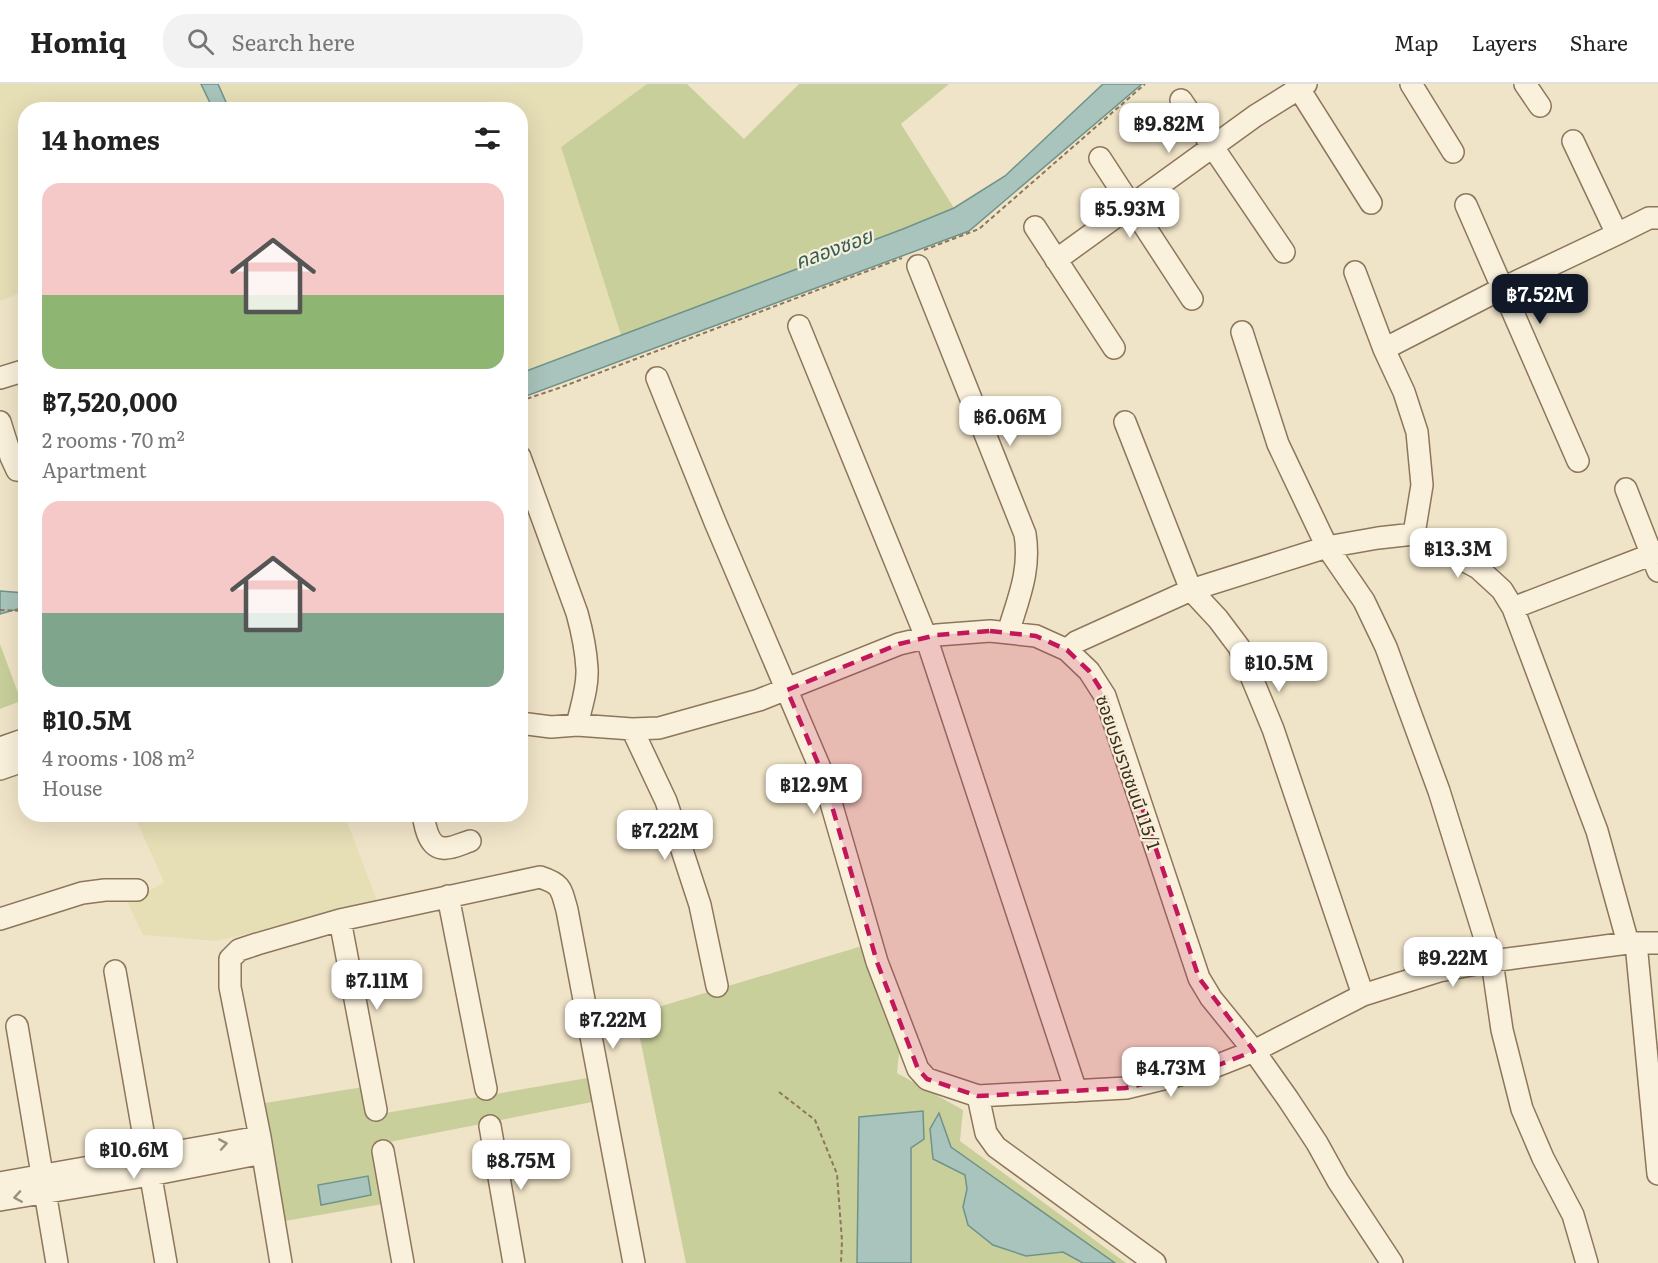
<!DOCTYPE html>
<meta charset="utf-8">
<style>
body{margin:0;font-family:Literata,"Noto Sans Thai",serif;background:#f2f2f2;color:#222;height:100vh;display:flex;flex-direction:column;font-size:22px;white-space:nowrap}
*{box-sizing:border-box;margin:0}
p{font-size:20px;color:#767676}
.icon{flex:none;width:33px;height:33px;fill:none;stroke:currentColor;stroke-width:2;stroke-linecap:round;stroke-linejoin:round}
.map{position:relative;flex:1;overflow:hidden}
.drawer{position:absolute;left:18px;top:18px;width:510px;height:720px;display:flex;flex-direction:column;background:#fff;border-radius:24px;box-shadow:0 6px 24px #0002}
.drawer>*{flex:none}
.price{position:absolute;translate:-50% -51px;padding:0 14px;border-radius:12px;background:#fff;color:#222;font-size:20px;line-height:39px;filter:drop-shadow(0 2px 3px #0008)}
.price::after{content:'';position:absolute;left:50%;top:36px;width:18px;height:14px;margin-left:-9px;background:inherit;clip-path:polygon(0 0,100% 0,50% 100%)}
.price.selected{background:#111827;color:#fff}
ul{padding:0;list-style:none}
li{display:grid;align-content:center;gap:12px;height:318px;padding:0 24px}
li span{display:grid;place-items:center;height:186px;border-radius:18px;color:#555}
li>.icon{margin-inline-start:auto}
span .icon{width:108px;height:108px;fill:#fffc;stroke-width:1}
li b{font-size:26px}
h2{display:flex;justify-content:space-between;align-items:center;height:72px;padding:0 24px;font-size:26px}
header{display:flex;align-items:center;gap:36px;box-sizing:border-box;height:84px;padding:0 30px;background:#fff;border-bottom:2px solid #e0e0e0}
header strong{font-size:28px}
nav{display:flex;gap:33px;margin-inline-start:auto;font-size:21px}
.search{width:420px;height:54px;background:#f2f2f2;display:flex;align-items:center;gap:15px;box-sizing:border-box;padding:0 21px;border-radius:24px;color:#767676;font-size:22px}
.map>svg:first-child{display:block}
.farmland{fill:#e6deb5}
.green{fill:#c9cf9b}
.water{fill:#a9c4bc;stroke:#6f938a;stroke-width:1.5}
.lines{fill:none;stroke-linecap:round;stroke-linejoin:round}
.minor-casing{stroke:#8d765c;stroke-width:24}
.path{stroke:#8d765c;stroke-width:2;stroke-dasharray:4.5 3;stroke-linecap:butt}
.minor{stroke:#faf1dc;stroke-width:21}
.oneway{stroke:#9c907e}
.marked{fill:#c2185b;fill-opacity:0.2;stroke:#c2185b;stroke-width:4.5;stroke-dasharray:12 8;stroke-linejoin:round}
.labels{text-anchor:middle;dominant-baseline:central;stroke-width:4.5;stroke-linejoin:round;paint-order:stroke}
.street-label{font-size:18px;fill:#3d2e20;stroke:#f7eed8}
.water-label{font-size:20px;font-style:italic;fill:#2f5d5a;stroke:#f7eed8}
</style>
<header>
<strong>Homiq</strong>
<div class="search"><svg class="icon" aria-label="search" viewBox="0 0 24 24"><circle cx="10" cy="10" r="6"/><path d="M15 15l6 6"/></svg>Search here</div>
<nav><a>Map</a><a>Layers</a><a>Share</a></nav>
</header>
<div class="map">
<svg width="1658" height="1179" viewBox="0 0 1658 1179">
<rect width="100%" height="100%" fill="#f0e4c8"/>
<path class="farmland" d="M0,0h201l12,25 -187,1 -1,181 -25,10z
M218,0h429l-86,63 60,188 -100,38 -1,-263 -291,-1z
M344,730l34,89 -162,38 -73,-6 -15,-32 36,-21 -30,-67z"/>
<path class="green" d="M647,0h40l57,55 55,-55h150l-48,40 53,84 -51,21 -282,106 -60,-188z
M0,560l21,57 -21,8z
M862,862l38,98 -3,29 66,37 -3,31 166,122h-11l-165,-116 -12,-33 -5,45 32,16 2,14 -4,18 30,38 33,11 38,-4 19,11h-172v-115l13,-9 -1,-27 -64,6 -2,145h-171l-51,-249z
M593,993l4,24 -223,44 9,59 -98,17 -20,-118 98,-16 5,29z"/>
<path class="water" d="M201,0h17l11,25h-16z
M1103,0h39l-173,147 -448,167v-25l382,-144 51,-21 51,-32z
M0,507l25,2v14l-25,7z
M923,1027l1,28 -13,9v115h-54l2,-146z
M939,1029l12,34 164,116h-32l-20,-11 -37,4 -33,-11 -25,-20 -5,-18 4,-18 -2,-14 -32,-16 -3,-30z
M368,1092l3,19 -50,10 -3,-20z"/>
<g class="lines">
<defs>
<path id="minor" d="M1296,0l75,119
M1411,0l42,68
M1525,0l15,22
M1181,16l103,152
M1573,57l44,93
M1100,74l92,141
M1466,121l112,256
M1035,143l79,121
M1056,176l199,-144 51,-32
M918,182l107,268c6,37 -7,65 -17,99
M1355,188l29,77 20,43 13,40 5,53 -8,49
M799,242l127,311 150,454
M1242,248l36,112 49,103 37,54 22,46 53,144 53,170 10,69 20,79 21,49 30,57 14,48
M1384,265l119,-61 114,-54 32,-16h9
M0,294l26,-8
M657,294l58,144 108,253 54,187 41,107 9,10 51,17 148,-8 90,-22 38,-15 109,-56 76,-24 53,-10 136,-18h30
M0,338l11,35 6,13 9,1
M1125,338l66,168 27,29 21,28 34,82 90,266
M520,373l57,156c5,18 9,37 10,56 1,19 -6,38 -10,56
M1626,405l32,82
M1513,524l145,-56
M1067,566l9,-8 115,-52 136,-43 51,-9 36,-4 64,34 24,22 11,18 84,223 31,112
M520,639l31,4 26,-2 55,4 27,-1 100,-28 140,-56 38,-9 53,-4 46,5 31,14 22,21 16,25 94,282 12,20 43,53 34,48 29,44 21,38 54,82
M632,645l34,72 34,104 17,81
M0,664l26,-9
M0,685l26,-9
M423,730c2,13 6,36 23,34 8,0 17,-5 24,-7
M448,812l38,193
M0,835l82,-26 23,-3h32
M340,836l36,190
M1636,859l22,231
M115,887l51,292
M17,942l40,237
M978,1012l8,37 10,14 159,116
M490,1042l24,137
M383,1067l20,112
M0,1099l260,-46
M0,1116l150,-25 112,-22
M281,1179l-21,-126 -30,-150v-28l9,-9 18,-6 83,-24 200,-43c22,7 21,12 27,33l67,353"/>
</defs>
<use href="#minor" class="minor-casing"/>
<path class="path" d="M924,166l55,-21 166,-145
M520,317l39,-13 343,-130
M0,526l26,1
M779,1008l36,28 22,54 5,67 -1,22"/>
<use href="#minor" class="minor"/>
</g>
<defs><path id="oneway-chevron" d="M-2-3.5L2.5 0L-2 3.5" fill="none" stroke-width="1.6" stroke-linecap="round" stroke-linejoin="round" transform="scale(1.5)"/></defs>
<g class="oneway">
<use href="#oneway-chevron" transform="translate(223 1060) rotate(-10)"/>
<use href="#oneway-chevron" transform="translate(18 1113) rotate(171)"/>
</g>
<path class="marked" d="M990,547l46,5 31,14 22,21 16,25 94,282 55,73 -38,15 -90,22 -148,8 -51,-17 -9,-10 -41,-107 -54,-187 -36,-85 112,-46 38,-9z"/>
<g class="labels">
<g class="street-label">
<text transform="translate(1129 688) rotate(71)">ซอยบรมราชชนนี 115/1</text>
</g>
<g class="water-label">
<text transform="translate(833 163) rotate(-20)">คลองซอย</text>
</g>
</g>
</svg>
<b class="price" style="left:1169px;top:70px">฿9.82M</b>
<b class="price" style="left:1130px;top:155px">฿5.93M</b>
<b class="price selected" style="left:1540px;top:241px">฿7.52M</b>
<b class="price" style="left:1010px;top:363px">฿6.06M</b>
<b class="price" style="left:1458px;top:495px">฿13.3M</b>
<b class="price" style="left:1279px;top:609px">฿10.5M</b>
<b class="price" style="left:814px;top:731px">฿12.9M</b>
<b class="price" style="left:665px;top:777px">฿7.22M</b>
<b class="price" style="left:1453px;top:904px">฿9.22M</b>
<b class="price" style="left:377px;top:927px">฿7.11M</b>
<b class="price" style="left:613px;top:966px">฿7.22M</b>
<b class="price" style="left:1171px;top:1014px">฿4.73M</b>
<b class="price" style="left:134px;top:1096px">฿10.6M</b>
<b class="price" style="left:521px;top:1107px">฿8.75M</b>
<section class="drawer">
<h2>14 homes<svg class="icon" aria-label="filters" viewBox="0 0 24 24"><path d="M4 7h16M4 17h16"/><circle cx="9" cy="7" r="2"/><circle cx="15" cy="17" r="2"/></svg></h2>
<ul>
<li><span style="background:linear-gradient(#f6c9c9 60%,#8fb573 0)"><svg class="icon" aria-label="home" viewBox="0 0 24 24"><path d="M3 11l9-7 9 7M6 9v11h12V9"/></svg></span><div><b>฿7,520,000</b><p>2 rooms · 70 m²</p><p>Apartment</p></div></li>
<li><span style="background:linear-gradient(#f6c9c9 60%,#7fa58c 0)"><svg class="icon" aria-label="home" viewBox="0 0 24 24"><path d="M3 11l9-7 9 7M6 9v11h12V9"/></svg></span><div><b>฿10.5M</b><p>4 rooms · 108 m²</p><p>House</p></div></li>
</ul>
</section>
</div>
